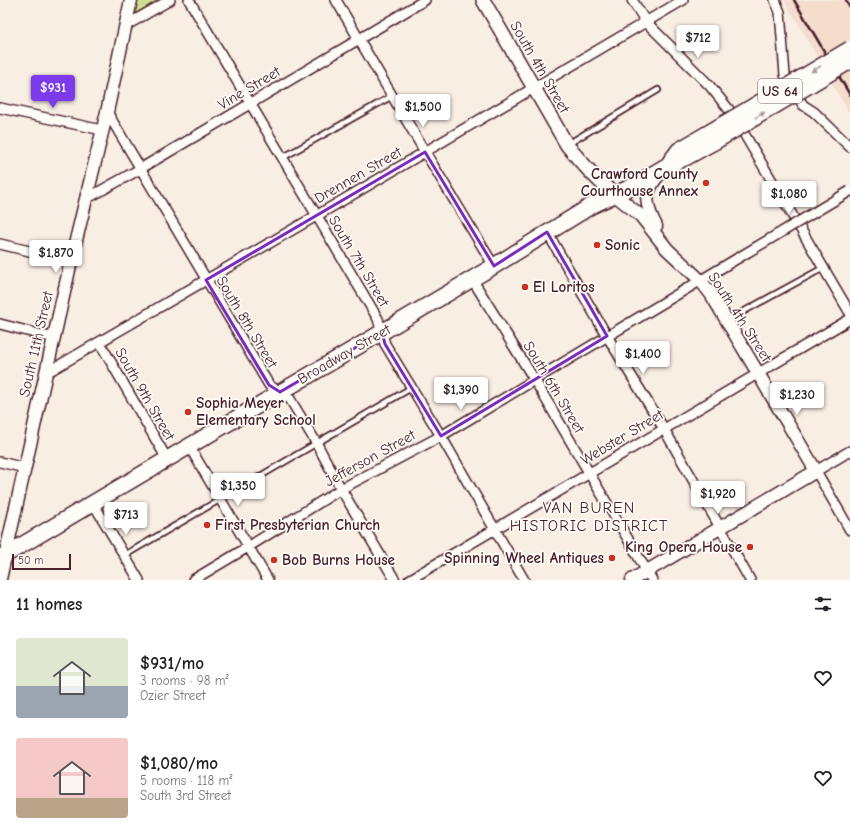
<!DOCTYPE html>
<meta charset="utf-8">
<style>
body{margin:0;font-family:"Comic Neue",sans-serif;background:#f6f6f6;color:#202124;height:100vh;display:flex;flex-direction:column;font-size:15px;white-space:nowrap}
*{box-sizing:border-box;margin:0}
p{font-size:13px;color:#757577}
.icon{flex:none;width:22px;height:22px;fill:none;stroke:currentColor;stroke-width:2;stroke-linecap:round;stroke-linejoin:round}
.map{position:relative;height:580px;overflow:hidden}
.sheet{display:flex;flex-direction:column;background:#fff;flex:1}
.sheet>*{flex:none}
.scale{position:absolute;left:12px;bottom:10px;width:59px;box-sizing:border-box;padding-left:4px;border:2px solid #4a1f2b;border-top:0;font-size:11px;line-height:14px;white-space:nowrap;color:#4a1f2b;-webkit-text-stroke:3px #fdfcf7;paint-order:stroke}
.price{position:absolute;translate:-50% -34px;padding:0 9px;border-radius:4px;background:#fff;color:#222;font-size:13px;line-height:26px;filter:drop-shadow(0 1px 2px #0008)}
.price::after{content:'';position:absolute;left:50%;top:24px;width:12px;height:9px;margin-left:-6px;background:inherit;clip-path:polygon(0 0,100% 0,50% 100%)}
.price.on{background:#7c3aed;color:#fff}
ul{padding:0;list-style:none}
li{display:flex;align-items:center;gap:12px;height:100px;padding:0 16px}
li span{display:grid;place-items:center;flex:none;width:112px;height:80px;border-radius:4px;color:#555}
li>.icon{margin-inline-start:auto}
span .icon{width:48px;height:48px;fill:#fffc;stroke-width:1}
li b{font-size:17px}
h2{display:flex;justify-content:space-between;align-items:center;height:48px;padding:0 16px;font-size:17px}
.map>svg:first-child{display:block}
.built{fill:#f4ddcd}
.green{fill:#cedf93;stroke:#8c7f5f}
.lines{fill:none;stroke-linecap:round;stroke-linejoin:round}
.service-casing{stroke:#4a1f2b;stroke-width:8}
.minor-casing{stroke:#4a1f2b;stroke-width:12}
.tertiary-casing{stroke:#4a1f2b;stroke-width:15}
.secondary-casing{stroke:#4a1f2b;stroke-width:16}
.primary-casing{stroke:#4a1f2b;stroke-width:18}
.service{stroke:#fdfcf7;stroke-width:4.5}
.minor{stroke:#fdfcf7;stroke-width:9}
.tertiary{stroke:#fdfcf7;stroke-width:12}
.secondary{stroke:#fdfcf7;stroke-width:13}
.primary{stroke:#fdfcf7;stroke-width:15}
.rail{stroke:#4a1f2b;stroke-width:2.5}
.minor-bridge-casing{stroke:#4a1f2b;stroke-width:12;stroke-linecap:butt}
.primary-bridge-casing{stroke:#4a1f2b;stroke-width:18;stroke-linecap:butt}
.minor-bridge{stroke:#fdfcf7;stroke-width:9}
.primary-bridge{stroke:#fdfcf7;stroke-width:15}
.oneway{fill:#ac999b}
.marked{fill:none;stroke:#7b2cbf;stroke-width:3;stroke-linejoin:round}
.poi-dot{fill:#c8321e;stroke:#fdfcf7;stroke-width:1.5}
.labels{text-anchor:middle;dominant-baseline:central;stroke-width:3.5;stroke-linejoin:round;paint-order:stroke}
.shield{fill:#fdfcf7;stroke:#806168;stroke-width:1}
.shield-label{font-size:14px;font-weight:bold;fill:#4a1f2b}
.street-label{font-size:15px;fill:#4a1f2b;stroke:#fdfcf7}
.poi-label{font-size:15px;font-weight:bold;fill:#4a1f2b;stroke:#fdfcf7;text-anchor:start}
.neighbourhood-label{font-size:16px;letter-spacing:1px;fill:#4a1f2b;stroke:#fdfcf7}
</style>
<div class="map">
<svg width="850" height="580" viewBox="0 0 850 580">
<rect width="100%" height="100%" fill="#f9eee4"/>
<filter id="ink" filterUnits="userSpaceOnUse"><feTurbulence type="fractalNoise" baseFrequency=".025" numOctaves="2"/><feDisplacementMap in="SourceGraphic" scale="8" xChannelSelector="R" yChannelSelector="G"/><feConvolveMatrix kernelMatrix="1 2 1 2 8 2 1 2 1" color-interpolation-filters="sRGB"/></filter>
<g filter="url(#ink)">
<path class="built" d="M784,0h66v115l-51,-90z"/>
<path class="green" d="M134,0h24l-24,14z"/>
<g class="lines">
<defs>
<path id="service" d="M568,144l90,-54
M282,158l110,-62
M728,320l95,-52
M125,555l286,-167"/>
<path id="minor" d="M189,0l189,319 7,25 56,92 83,144
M336,0l89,152 69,114
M632,0l14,22 63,63 22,27
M775,0l5,12 5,63 18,30 11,7 36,35
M125,26l45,-26
M0,108l102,22
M107,112l162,273 21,14 27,45 24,45 54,91
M743,132l51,86
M86,199l54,-30 285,-169
M800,228l50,85
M547,232l60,104 57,93 86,151
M0,244l71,17
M472,279l62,100 118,201
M0,324l54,14
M100,343l67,116
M46,373l270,-157 367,-216
M189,446l79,134
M850,451l-34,20 34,59
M0,462l25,6
M93,503l46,77
M193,580l55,-33 93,-58 100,-53 297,-178
M409,580l441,-261"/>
<path id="tertiary" d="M615,195l26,21 26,33 34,32 10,13 105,177 -184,109
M656,226c-12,-23 -13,-35 6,-55
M0,579l71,-318 36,-149 24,-112"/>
<path id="secondary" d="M483,0l84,145c15,19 29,34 48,50"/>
<path id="primary" d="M670,162l9,-12 31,-18
M0,558l494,-292 97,-60 40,-19 37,-22 19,-8 27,-15"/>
</defs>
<use href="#service" class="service-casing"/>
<use href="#minor" class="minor-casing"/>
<use href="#tertiary" class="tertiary-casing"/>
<use href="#secondary" class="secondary-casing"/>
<use href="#primary" class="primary-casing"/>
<use href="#service" class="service"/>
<use href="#minor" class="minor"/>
<use href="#tertiary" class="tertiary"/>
<use href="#secondary" class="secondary"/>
<use href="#primary" class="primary"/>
<path class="rail" d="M794,0l56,95
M846,0l3,6"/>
<defs>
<path id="minor-bridge" d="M738,258l112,-67"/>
<path id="primary-bridge" d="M710,132l140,-83
M714,142l136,-81"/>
</defs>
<use href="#minor-bridge" class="minor-bridge-casing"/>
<use href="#primary-bridge" class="primary-bridge-casing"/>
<use href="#minor-bridge" class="minor-bridge"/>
<use href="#primary-bridge" class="primary-bridge"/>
</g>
<defs><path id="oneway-solid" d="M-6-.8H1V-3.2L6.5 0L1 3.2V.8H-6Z"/></defs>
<g class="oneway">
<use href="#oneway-solid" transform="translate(816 69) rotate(149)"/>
<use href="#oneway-solid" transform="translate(760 115) rotate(-31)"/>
</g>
</g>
<path class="marked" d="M425,152l69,114 53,-34 60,104 -166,100 -56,-92 -3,-12 -102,60 -11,-7 -63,-105z"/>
<g class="poi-dot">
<circle cx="706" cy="183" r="4"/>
<circle cx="597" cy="245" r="4"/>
<circle cx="525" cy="287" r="4"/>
<circle cx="188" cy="412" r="4"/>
<circle cx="207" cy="525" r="4"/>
<circle cx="750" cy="547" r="4"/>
<circle cx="612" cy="558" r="4"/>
<circle cx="274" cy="560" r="4"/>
</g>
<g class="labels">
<rect class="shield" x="758" y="79" width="44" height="24" rx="3"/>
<g class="shield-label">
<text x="780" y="91">US 64</text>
</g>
<g class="street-label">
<text transform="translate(540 67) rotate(60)">South 4th Street</text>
<text transform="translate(249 88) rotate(-31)">Vine Street</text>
<text transform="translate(358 175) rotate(-30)">Drennen Street</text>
<text transform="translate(359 261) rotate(59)">South 7th Street</text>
<text transform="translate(740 317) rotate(57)">South 4th Street</text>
<text transform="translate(247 322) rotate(59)">South 8th Street</text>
<text transform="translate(36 344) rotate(-77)">South 11th Street</text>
<text transform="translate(344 354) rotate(-30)">Broadway Street</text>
<text transform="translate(554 387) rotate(59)">South 6th Street</text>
<text transform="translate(145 394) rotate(60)">South 9th Street</text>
<text transform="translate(622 437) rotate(-31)">Webster Street</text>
<text transform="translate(370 458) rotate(-29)">Jefferson Street</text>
</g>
<g class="poi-label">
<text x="698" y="174" text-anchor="end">Crawford County<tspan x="698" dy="17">Courthouse Annex</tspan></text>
<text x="605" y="245">Sonic</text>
<text x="533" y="287">El Loritos</text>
<text x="196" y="403">Sophia Meyer<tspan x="196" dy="17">Elementary School</tspan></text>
<text x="215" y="525">First Presbyterian Church</text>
<text x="742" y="547" text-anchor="end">King Opera House</text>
<text x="604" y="558" text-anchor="end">Spinning Wheel Antiques</text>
<text x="282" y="560">Bob Burns House</text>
</g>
<g class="neighbourhood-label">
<text x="589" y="508">VAN BUREN<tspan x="589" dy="18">HISTORIC DISTRICT</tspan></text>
</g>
</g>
</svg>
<div class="scale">50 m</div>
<b class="price" style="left:698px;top:59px">$712</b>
<b class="price on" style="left:53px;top:109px">$931</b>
<b class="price" style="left:423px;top:128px">$1,500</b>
<b class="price" style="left:789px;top:215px">$1,080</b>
<b class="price" style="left:56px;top:274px">$1,870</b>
<b class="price" style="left:643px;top:375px">$1,400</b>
<b class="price" style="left:461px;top:411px">$1,390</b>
<b class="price" style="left:797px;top:416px">$1,230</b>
<b class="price" style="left:238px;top:507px">$1,350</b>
<b class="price" style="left:718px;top:515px">$1,920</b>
<b class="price" style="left:126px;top:536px">$713</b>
</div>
<section class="sheet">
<h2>11 homes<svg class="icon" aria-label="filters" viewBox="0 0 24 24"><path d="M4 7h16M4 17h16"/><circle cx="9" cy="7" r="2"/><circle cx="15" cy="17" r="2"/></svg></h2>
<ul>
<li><span style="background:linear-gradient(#dfe7d0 60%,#9aa5b1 0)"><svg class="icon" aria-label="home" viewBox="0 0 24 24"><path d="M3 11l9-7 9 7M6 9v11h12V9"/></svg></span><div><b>$931/mo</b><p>3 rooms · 98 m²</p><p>Ozier Street</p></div><svg class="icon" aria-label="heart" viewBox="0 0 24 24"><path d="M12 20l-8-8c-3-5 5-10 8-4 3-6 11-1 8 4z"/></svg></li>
<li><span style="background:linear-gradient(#f6c9c9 75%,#b9a48a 0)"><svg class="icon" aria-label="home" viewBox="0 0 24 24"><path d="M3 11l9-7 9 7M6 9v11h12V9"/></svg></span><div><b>$1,080/mo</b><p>5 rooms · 118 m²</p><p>South 3rd Street</p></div><svg class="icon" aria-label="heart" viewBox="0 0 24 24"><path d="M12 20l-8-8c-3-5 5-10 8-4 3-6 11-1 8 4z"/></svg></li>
</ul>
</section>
